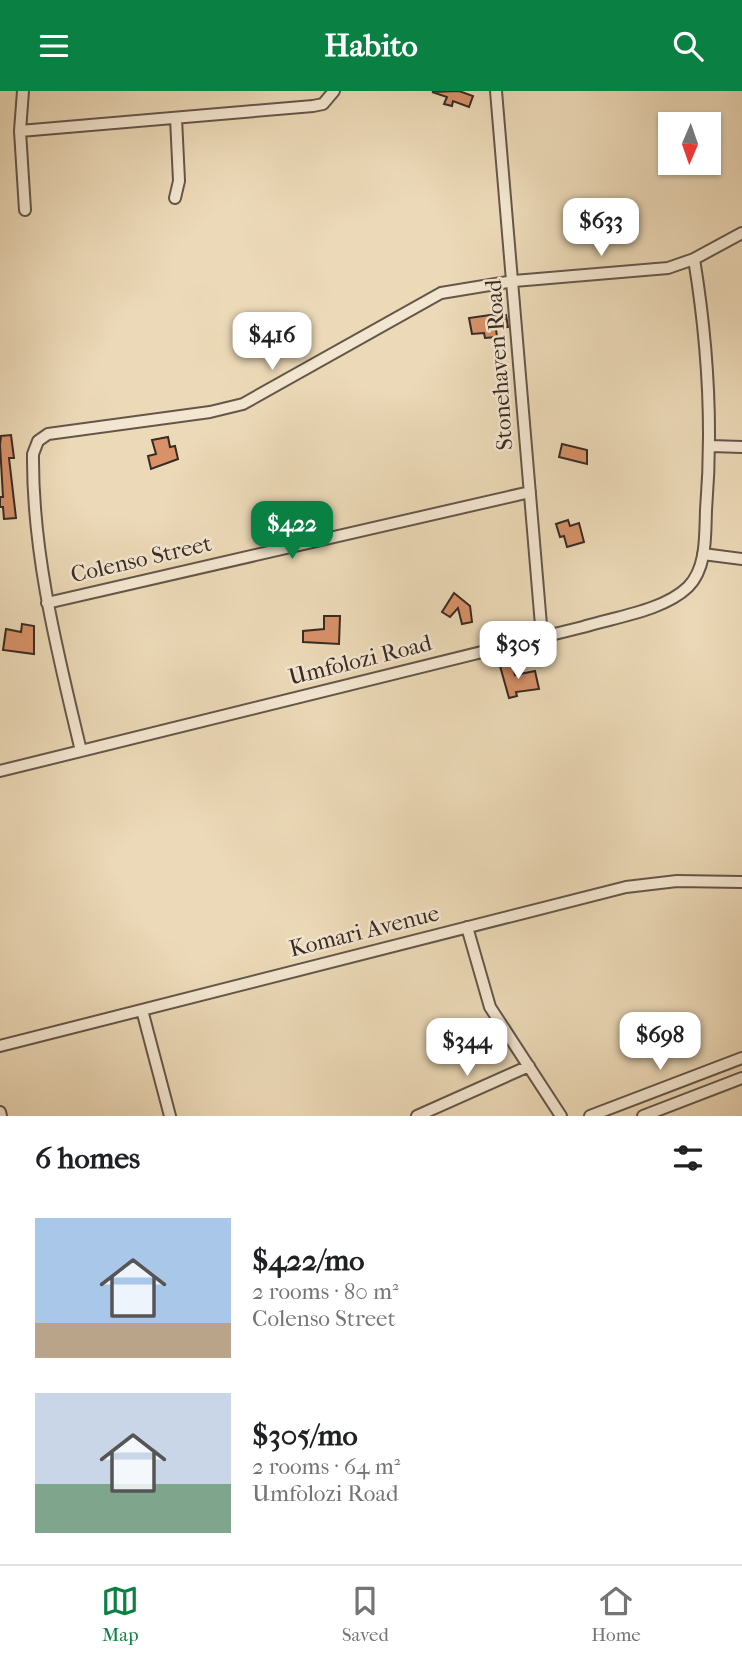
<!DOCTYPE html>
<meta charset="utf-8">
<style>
body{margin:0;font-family:"IM FELL French Canon",serif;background:#f2f2f2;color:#202124;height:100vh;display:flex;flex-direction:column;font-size:26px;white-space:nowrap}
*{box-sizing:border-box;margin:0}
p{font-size:23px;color:#757577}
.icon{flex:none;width:38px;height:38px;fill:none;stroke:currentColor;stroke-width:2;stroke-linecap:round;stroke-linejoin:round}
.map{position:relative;height:1025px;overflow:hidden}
.sheet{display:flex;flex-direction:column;background:#fff;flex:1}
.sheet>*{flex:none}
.needle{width:46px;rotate:182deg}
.fabs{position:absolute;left:658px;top:21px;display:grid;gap:14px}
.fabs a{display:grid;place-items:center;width:63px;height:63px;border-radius:0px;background:#fff;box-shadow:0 2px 5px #0004;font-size:35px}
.price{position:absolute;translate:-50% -60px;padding:0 16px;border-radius:14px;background:#fff;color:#222;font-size:23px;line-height:46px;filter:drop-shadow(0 2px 4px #0008)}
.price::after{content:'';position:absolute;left:50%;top:42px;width:21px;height:16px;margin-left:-10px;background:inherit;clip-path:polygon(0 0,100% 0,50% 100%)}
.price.selected{background:#0b8043;color:#fff}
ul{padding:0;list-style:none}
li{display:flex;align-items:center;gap:21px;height:175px;padding:0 35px}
li span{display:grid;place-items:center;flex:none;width:196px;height:140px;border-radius:0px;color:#555}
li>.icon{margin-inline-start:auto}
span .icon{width:84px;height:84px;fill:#fffc;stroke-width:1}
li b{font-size:30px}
h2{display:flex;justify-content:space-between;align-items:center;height:84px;padding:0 35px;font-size:30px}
header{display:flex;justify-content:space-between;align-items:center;height:91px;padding:0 35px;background:#0b8043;color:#fff;font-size:32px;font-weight:700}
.tabs{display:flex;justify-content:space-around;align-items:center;height:98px;border-top:2px solid #e0e0e0;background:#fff;font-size:19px;color:#757577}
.tabs a{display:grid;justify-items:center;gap:4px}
.tabs .selected{color:#0b8043}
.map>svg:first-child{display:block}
.building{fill:#d89168;stroke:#382b24;stroke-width:2}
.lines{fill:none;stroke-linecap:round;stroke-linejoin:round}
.minor-casing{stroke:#655649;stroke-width:14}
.minor{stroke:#f3e6d0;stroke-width:10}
.labels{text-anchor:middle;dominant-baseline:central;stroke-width:5;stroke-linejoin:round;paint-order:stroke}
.street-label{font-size:23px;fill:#382b24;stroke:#f3e6d0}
</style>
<header><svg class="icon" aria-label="menu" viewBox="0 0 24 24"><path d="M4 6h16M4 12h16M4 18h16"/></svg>Habito<svg class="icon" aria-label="search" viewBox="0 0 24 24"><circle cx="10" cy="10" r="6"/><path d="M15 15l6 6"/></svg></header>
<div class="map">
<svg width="742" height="1025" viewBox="0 0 742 1025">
<rect width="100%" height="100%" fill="#ecd9b7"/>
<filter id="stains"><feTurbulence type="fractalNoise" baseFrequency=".00286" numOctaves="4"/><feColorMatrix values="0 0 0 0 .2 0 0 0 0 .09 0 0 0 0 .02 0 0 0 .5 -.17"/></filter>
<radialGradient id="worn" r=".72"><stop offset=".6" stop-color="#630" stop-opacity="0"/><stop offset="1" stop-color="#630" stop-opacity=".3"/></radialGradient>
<path class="building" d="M459,0l14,5 -4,11 -16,-6 -1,5 -8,-2 3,-7 -15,-5z
M490,224h16l2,12 -12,2 1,8 -12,1 -1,-5 -12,1 -3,-16z
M11,344l3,23h-5l7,60 -12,1 -1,-12h-3v-10h3l-3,-52 1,-9z
M168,346l2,10 5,-1 3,13 -27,10 -3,-13 8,-2 -4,-14z
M562,353l25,6v14l-28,-7z
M568,429l2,6 9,-3 5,19 -17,5 -3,-11 -4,1 -4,-13z
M454,502l16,13 2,16 -10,2 -4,-16 -8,9 -8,-5z
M324,525h16l-1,28 -36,-2v-11l21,-2z
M22,533l12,2v28l-31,-4 3,-21 15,3z
M512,572l3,12 20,-4 4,18 -23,3 1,4 -8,2 -9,-32z"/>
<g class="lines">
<defs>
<path id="minor" d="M23,0l-3,40 5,79
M496,0l46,546
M20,40l293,-25 10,-2 11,-13
M175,107l4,-17 -3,-63
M711,355l31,1
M703,463l39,5
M47,512l483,-111
M81,660c-23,-97 -49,-197 -48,-297l5,-13 10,-7 162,-22 33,-8 198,-111 73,-12 154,-13 26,-9 48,-26
M0,680l583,-144c32,-10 80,-16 105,-40 19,-19 17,-51 18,-77 7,-85 2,-166 -12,-251
M467,836l23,80 71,109
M142,919l28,106
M0,955l626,-159 51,-6 65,1
M0,1021l1,4
M417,1025l112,-50
M590,1025l152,-58
M643,1025l99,-38"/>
</defs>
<use href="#minor" class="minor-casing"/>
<use href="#minor" class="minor"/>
</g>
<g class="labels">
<g class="street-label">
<text transform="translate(499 274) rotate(-94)">Stonehaven Road</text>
<text transform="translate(141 468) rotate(-13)">Colenso Street</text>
<text transform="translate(360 569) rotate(-14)">Umfolozi Road</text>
<text transform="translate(364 840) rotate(-14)">Komari Avenue</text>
</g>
</g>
<rect width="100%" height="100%" filter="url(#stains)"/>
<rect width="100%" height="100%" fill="url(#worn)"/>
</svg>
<div class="fabs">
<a><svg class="needle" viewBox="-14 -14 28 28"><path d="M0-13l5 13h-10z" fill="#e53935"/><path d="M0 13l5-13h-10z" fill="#757577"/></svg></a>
</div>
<b class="price" style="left:601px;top:167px">$633</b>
<b class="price" style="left:272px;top:281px">$416</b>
<b class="price selected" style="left:292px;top:470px">$422</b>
<b class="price" style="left:518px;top:590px">$305</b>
<b class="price" style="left:660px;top:981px">$698</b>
<b class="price" style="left:467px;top:987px">$344</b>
</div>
<section class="sheet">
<h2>6 homes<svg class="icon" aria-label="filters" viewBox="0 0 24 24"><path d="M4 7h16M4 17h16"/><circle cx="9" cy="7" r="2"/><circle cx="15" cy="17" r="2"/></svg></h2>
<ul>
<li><span style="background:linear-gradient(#a9c7e8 75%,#b9a48a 0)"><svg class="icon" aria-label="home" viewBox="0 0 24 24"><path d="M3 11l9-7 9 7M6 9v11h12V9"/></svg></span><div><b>$422/mo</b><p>2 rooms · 80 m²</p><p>Colenso Street</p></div></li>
<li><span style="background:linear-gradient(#c9d6e8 65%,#7fa58c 0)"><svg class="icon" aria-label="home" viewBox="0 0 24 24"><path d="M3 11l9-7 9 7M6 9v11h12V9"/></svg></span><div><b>$305/mo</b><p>2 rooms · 64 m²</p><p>Umfolozi Road</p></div></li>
</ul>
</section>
<nav class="tabs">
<a class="selected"><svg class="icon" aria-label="map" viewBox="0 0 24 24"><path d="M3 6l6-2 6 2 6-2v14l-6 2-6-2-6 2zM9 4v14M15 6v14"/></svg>Map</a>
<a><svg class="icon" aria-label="saved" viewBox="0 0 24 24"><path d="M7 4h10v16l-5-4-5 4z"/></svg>Saved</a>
<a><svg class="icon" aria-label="home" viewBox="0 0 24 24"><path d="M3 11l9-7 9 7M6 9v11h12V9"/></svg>Home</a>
</nav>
